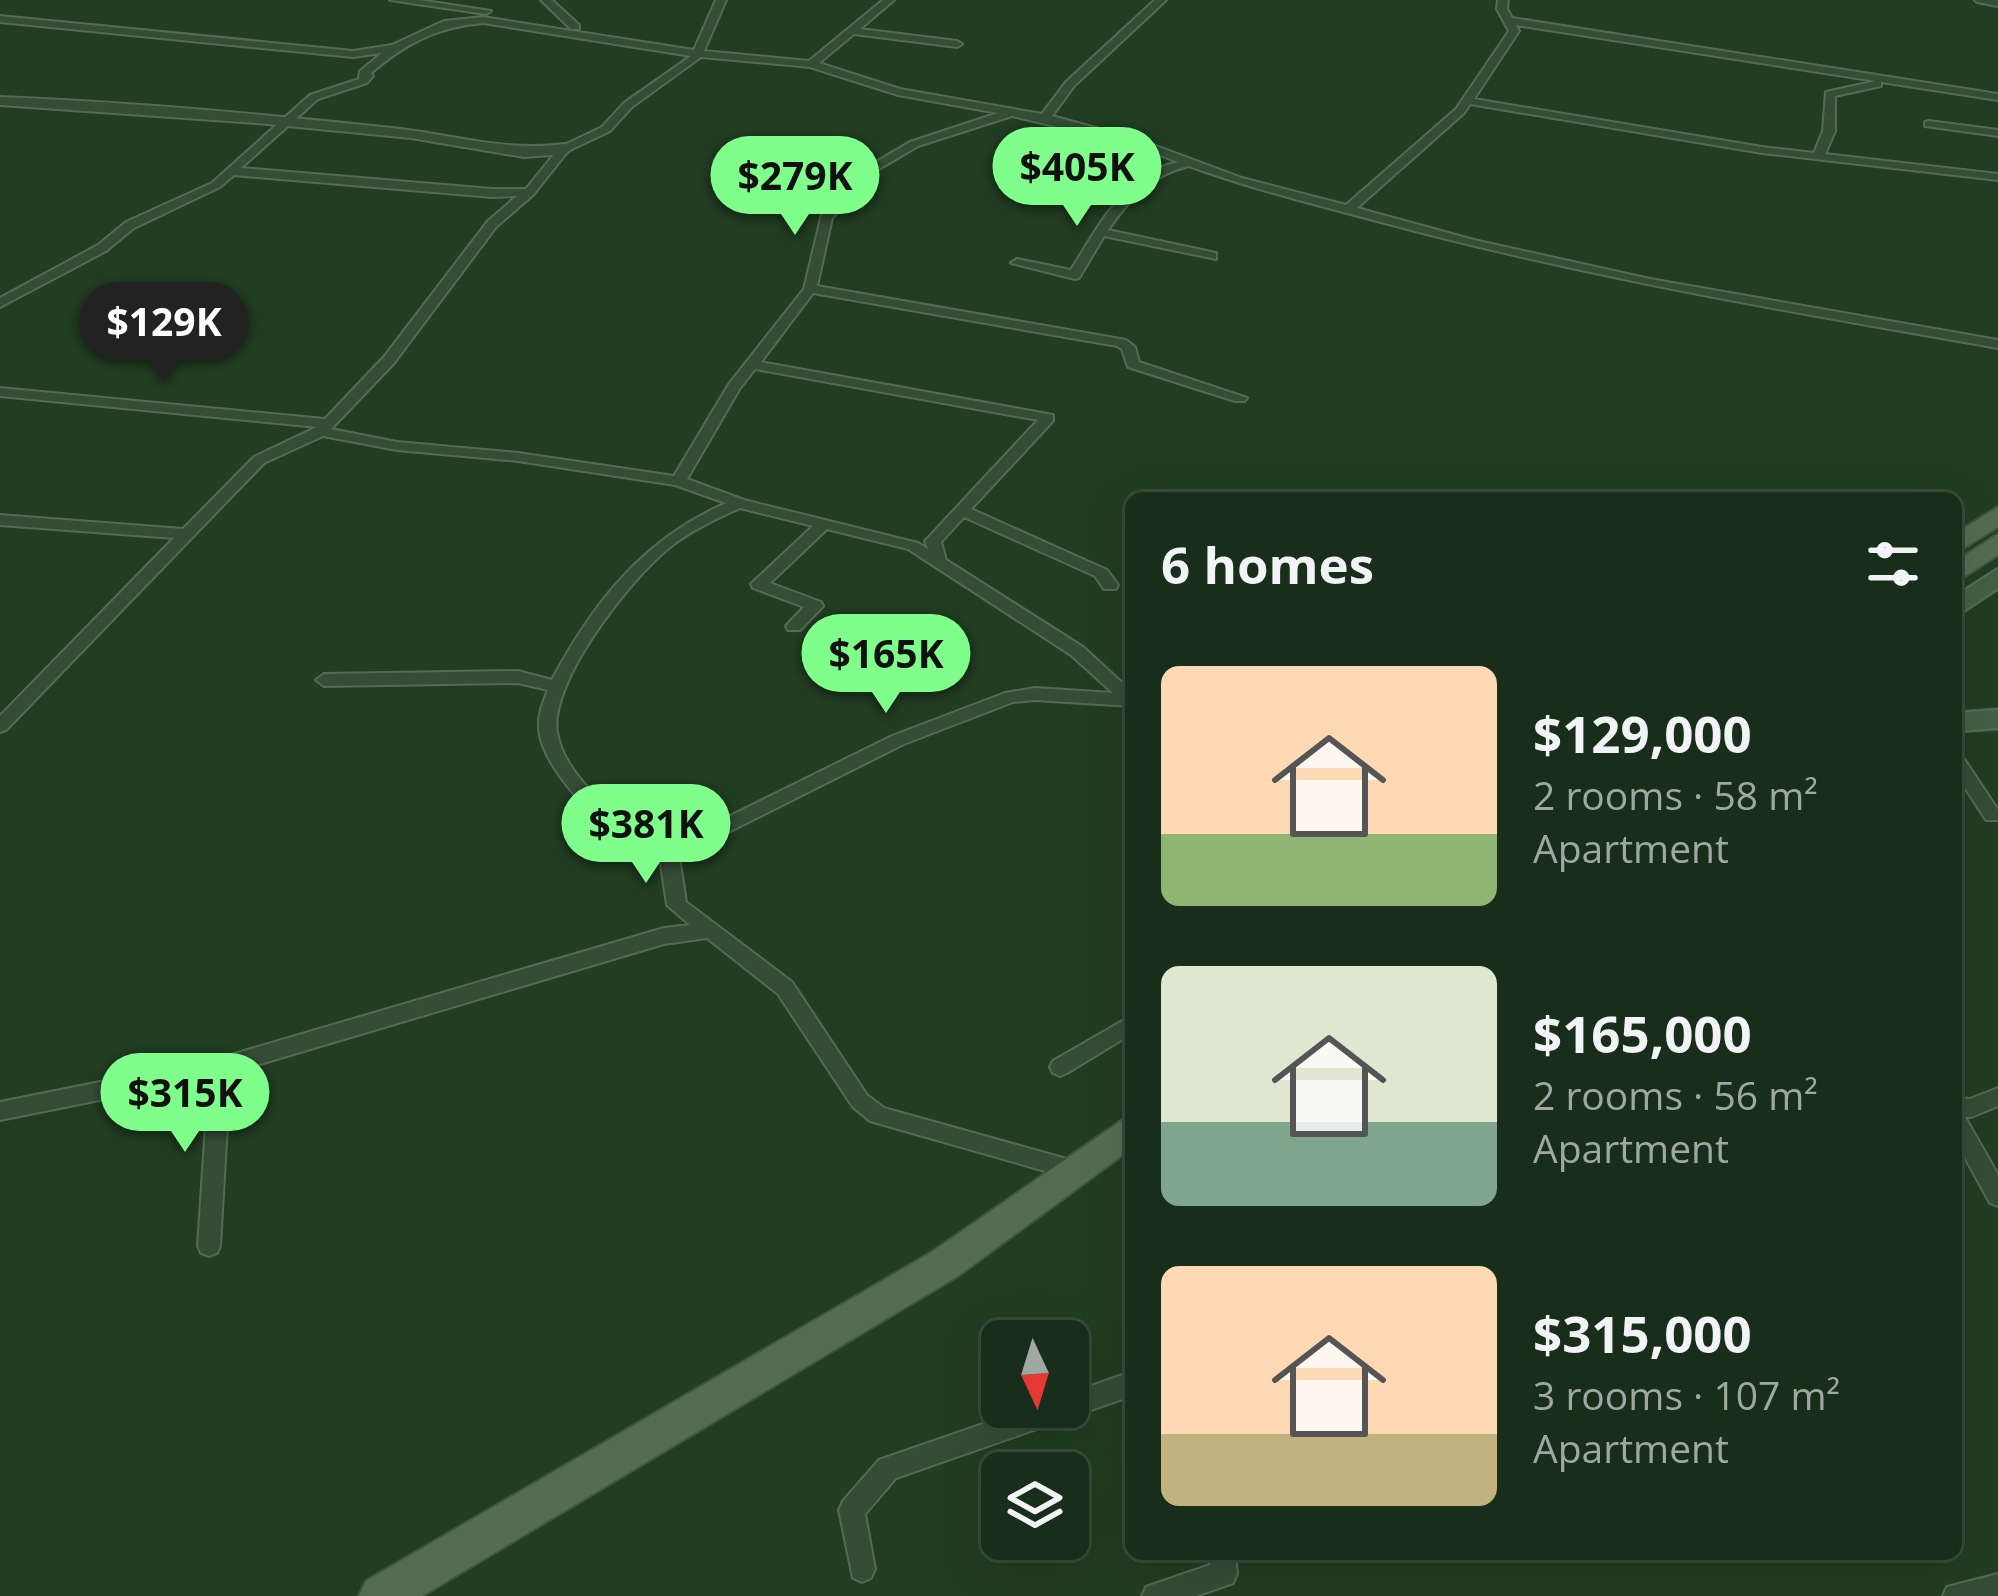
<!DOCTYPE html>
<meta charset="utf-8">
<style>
body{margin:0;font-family:"Open Sans",sans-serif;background:#263a27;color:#f1f3f6;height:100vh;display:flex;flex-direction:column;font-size:45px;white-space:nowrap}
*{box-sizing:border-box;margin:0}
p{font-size:39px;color:#9fa8a2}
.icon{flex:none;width:66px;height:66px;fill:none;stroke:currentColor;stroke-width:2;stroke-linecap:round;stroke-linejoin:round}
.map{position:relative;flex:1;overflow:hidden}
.side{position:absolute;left:1125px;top:492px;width:837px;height:1068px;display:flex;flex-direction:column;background:#192e1a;border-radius:18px;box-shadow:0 12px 48px #0002,0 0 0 3px #374a39}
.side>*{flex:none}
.needle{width:78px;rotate:176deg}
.controls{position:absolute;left:981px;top:1320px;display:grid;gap:24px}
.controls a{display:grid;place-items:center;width:108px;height:108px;border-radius:18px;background:#192e1a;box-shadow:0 12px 48px #0002,0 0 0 3px #374a39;font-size:60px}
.price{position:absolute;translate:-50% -102px;padding:0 27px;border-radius:42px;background:#80fe8b;color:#111;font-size:39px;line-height:78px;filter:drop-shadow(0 3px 6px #0008)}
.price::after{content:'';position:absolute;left:50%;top:72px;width:36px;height:27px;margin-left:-18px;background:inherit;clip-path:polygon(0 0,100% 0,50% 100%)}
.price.on{background:#222;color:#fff}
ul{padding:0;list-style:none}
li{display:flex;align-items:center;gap:36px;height:300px;padding:0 36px}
li span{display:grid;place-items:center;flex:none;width:336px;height:240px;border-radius:18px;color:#555}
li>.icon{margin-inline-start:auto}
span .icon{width:144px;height:144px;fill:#fffc;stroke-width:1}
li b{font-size:51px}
h2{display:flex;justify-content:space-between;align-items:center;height:144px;padding:0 36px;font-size:51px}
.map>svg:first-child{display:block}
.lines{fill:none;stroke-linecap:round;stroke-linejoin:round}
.minor-casing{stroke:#536b55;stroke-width:4}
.tertiary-casing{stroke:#536b55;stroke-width:4}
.secondary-casing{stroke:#536b55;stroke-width:5}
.primary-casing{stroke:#3e5640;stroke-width:4}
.minor{fill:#354d37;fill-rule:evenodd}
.tertiary{fill:#354d37;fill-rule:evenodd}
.secondary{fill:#436046;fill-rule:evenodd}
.primary{fill:#536d54;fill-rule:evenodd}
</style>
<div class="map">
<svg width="1998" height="1596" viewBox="0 0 1998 1596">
<rect width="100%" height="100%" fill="#213d22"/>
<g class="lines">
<defs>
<path id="minor" d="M390,0h29l72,11 -5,3z
M541,0h11l27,25v4h-8z
M716,0h10l-22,51 105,10 74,-61h11l-34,29 97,12 5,3 -5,3 -103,-13 -35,29 81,26 142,25 24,-32 89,-82h11l-92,86 -22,30 88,24 102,38 104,27 110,-96 53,-78 -12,-22 1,-9h10l-1,9 5,9 486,76v6l-117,-18v4l-46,10v35l-10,23 173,20v6l-236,-27 -292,-49 -6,9 -107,95 117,32 176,39 348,61v8c-207,-36 -413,-71 -617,-126 -64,-17 -129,-33 -192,-56 -38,9 -59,32 -81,64l108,23v6l-112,-23 -25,42 -4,1 -64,-16 6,-4 54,11c27,-43 53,-96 107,-108l-46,-18 -120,-28 -94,30 -44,26 -42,46 -15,68 309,54 9,7 4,15 108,36 -2,3h-10l-107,-34 -6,-18 -5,-3 -304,-53 -52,69 292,53v6l-82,88 136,61 11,15 -2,4h-12l-9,-13 -131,-59 -23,25 5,18 137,87 48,44v15l-96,-6 -22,2 -109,42 -225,113 7,45 106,80 75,113 17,13 197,55 3,7 -3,7 -8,2 -203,-58 -17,-14 -75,-113 -71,-56 -43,6 -434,129 -10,173 -3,7 -8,3 -8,-3 -3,-7 11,-168 -209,42v-18l220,-44 444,-130 26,-3 -23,-20 -7,-47c-14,-7 -30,-13 -43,-23 -27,-19 -77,-73 -78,-107 -1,-13 4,-26 9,-38l-30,-7 -194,3 -8,-6 8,-6 194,-3 34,9c42,-79 91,-140 174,-177l-51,-18 -157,-24 -121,-11 -74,-14 -59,27 -258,267 -6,2v-16l174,-178 -174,-13v-10l183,14 71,-72 63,-30 -317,-31v-8l325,31 59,-62 104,-136 29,-25 -25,1 -258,-22 -14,12 -86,41 -28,23 -106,56v-9l98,-53 28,-23 86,-39 98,-88 49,-16 1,-8 22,-18 -29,4 -353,-35v-6l353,35 39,-6 52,-24 39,-4 211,33zM483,23l208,33 -67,47 -22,24 -42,20 -34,42h-34l-251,-21 77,-69 49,-16 6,-7 -2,-3c34,-29 65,-46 112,-50zM1516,25l360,56 -50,11 -3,39 -9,22 -52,-6 -288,-48 45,-68zM701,57l109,10 88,28 100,18 -88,29 -44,26 -44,46 -18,75 -75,95 -55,92 -156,-23 -121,-11 -66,-13 63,-66 102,-136 37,-32 35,-44 42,-20 22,-24zM755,369l283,51 -110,118 -3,3 3,8 -10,-6 -174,-43 -57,-21 53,-91zM740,508l73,18 -62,58 2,4 51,19 -18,19 2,4h12l23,-24 -2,-4 -51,-19 57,-54 81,20 163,106 42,38 -78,-5 -30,5 -113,43 -223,110c-42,-20 -104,-65 -112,-114 -8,-50 74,-154 112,-184 21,-17 46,-29 71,-40z
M1975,0h23v6l-21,-4z
M1929,121l69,9v6l-73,-10v-4z
M1956,754l6,2 36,54v10h-12l-30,-46z
M1131,1016v18l-64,39 -7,3 -7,-3 -3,-6 3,-6z
M1998,1088v18l-27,11h-6l33,58v31l-8,-3 -34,-62v-43l14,1z
M1131,1372v24l-235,82 -31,36 10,55 -4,9 -9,4 -9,-4 -14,-68 4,-9 36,-41 153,-53h36v-13z
M1209,1554h26l2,20 -4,9 -37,13h-54l4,-9 64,-22z
M1998,1574v22h-55l4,-9z"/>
<path id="tertiary" d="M0,97c131,5 262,17 392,31 58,6 113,24 172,16l8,5 -8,5 -40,3 -113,-19 -154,-15 -257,-18z"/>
<path id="secondary" d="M1998,569v19l-42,28v-20z
M1998,710v18l-42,3v-18z"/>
<path id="primary" d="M1998,507v20l-42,26v-20z
M1998,534v21l-42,27v-21z
M1131,1114v35l-173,127 -536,320h-63l7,-15 566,-329z"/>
</defs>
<use href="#minor" class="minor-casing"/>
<use href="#tertiary" class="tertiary-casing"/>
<use href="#secondary" class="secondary-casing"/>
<use href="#primary" class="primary-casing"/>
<use href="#minor" class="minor"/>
<use href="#tertiary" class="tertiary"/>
<use href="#secondary" class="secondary"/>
<use href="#primary" class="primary"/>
</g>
</svg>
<div class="controls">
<a><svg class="needle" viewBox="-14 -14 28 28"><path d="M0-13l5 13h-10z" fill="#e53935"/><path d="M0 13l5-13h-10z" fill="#9fa8a2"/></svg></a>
<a><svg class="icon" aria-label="layers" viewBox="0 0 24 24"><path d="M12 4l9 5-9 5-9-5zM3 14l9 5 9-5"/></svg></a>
</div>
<b class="price" style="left:1077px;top:229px">$405K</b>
<b class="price" style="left:795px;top:238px">$279K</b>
<b class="price on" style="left:164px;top:384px">$129K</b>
<b class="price" style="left:886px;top:716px">$165K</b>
<b class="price" style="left:646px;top:886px">$381K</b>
<b class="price" style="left:185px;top:1155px">$315K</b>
<section class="side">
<h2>6 homes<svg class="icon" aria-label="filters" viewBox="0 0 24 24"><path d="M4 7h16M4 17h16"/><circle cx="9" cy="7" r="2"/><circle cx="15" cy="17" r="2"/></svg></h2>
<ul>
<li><span style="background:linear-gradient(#ffd9b3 70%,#8fb573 0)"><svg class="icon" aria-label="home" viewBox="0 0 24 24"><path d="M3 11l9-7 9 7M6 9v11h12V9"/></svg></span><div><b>$129,000</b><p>2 rooms · 58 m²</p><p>Apartment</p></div></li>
<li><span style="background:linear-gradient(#dfe7d0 65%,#7fa58c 0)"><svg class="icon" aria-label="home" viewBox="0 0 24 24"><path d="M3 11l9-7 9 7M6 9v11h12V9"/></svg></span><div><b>$165,000</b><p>2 rooms · 56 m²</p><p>Apartment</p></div></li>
<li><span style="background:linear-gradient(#ffd9b3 70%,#c2b280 0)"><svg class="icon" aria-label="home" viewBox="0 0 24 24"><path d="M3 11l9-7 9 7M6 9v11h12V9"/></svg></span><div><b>$315,000</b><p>3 rooms · 107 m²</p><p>Apartment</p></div></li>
</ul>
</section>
</div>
